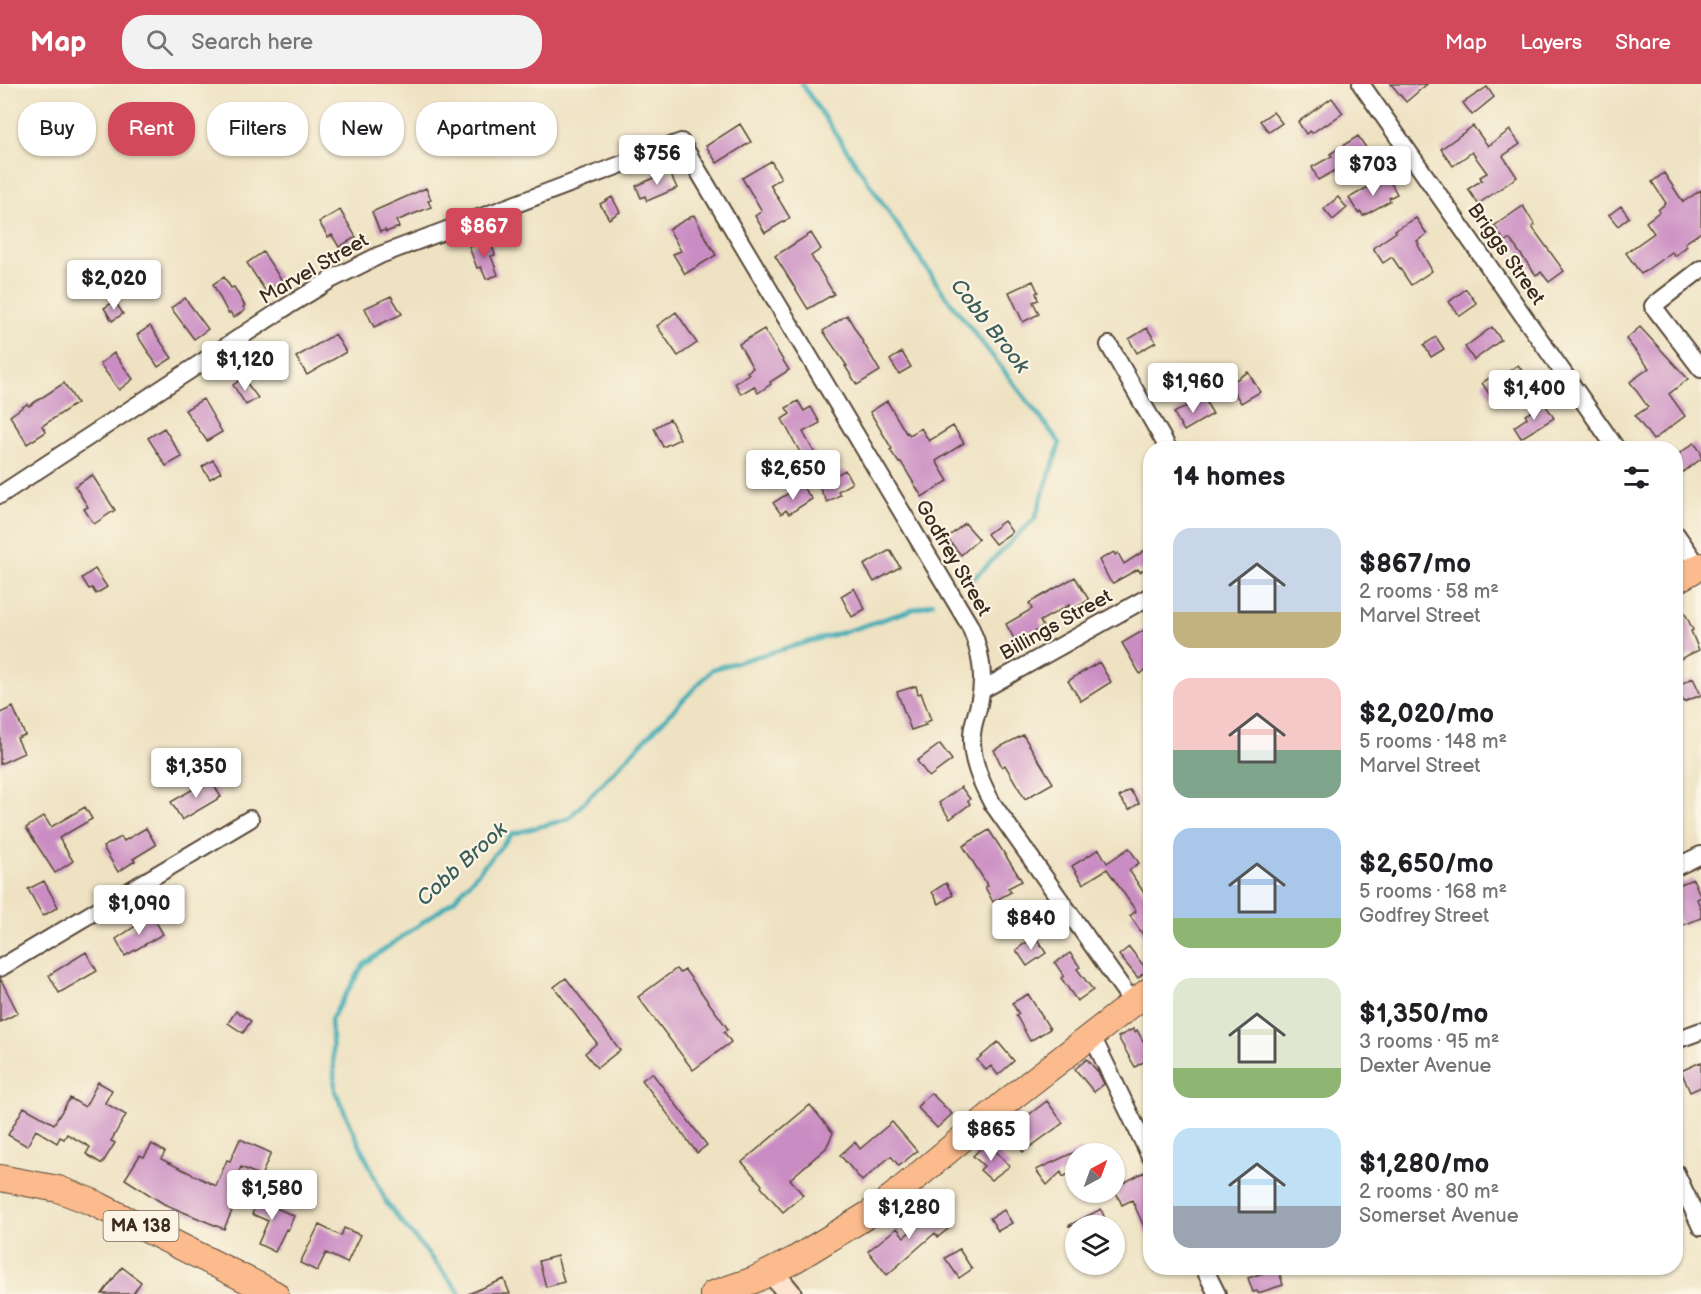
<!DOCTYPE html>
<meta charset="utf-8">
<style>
body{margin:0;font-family:"Balsamiq Sans",sans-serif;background:#f2f2f2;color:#202124;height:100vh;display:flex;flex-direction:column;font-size:22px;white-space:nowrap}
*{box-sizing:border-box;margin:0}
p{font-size:20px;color:#757577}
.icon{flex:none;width:33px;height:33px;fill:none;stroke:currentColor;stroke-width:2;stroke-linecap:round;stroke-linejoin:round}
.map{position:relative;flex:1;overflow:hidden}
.side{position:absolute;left:1143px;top:357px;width:540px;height:834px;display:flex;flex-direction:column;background:#fff;border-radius:24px;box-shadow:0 2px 4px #0004}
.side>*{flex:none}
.hud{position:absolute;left:18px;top:18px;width:570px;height:54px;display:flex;gap:12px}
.needle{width:39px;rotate:41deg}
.tools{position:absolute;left:1065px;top:1059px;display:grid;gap:12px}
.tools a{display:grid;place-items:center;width:60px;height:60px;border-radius:50%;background:#fff;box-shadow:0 2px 4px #0004;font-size:30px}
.price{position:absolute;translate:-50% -51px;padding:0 14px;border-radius:6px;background:#fff;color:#222;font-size:20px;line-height:39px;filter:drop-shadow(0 2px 3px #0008)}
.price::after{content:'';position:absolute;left:50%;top:36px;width:18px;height:14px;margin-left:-9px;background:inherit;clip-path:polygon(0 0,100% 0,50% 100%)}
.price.current{background:#d1495b;color:#fff}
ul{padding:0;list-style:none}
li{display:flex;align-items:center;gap:18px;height:150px;padding:0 30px}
li span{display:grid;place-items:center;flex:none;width:168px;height:120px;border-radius:18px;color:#555}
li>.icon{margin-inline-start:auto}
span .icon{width:72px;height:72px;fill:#fffc;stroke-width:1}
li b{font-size:26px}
h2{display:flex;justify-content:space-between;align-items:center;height:72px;padding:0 30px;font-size:26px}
.chip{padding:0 21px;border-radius:24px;background:#fff;box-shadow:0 2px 4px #0004;font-size:21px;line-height:54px}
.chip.current{background:#d1495b;color:#fff}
header{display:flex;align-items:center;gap:36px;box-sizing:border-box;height:84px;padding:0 30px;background:#d1495b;color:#fff}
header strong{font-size:28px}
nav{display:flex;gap:33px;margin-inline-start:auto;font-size:21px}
.search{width:420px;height:54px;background:#f2f2f2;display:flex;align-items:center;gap:15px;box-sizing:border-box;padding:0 21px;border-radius:24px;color:#757577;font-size:22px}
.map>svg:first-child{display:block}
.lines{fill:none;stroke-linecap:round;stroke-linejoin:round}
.stream{stroke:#3aabb4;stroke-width:4.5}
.building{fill:#ca8dc3}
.street-casing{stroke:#564637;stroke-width:20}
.secondary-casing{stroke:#564637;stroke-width:26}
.primary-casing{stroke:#564637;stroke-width:28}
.street{stroke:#fff;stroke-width:16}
.secondary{stroke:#fde4d1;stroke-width:22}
.primary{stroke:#fbbb8c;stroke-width:26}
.labels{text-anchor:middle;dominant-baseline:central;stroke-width:4.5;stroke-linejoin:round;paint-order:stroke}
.shield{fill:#fcf5e5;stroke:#75675a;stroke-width:1.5}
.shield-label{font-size:18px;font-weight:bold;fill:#3b2a1e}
.street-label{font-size:20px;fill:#3b2a1e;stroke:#fcf5e5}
.water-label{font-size:21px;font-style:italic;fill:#3b5e5a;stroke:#fcf5e5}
</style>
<header>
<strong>Map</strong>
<div class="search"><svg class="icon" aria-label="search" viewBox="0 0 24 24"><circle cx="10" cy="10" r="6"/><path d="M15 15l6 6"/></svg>Search here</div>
<nav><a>Map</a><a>Layers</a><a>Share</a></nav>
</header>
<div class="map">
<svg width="1701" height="1210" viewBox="0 0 1701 1210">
<rect width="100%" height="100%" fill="#fcf5e5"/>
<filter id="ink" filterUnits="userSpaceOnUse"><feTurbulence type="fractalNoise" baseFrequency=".0167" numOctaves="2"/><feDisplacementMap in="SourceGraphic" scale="12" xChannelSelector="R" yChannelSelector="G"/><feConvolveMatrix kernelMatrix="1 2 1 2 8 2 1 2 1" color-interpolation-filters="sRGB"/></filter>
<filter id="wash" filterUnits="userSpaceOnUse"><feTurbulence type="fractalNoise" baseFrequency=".008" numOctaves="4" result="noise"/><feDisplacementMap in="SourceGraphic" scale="24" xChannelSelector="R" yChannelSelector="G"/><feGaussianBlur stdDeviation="1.35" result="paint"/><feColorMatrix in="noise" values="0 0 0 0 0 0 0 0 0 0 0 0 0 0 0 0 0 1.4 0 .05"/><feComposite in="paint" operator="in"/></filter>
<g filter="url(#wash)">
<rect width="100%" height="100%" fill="#eee2c2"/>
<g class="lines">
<path class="stream" d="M802,0l140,207 118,152 -25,75 -66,65
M461,1210l-74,-90 -52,-113 -4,-72 33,-55 90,-64 58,-66 56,-15 145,-150 141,-40 79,-26"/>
</g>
<g id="blocks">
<path class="building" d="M1391,0h36l-21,18z
M1487,3l7,10 -22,18 -9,-12z
M1332,14l11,15 -17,12 -1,-1 -13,9 -2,-2 -4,3 -8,-12z
M1273,28l9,11 -13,9 -9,-11z
M740,40l11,18 -34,21 -11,-17z
M1473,42l15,20 22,-16 10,14 -17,12 14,21 -39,27 -10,-15 14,-9 -2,-3 7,-4 -15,-21 -19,14 -12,-17z
M1358,52l11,16 -8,5 1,2 -24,14 -2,-3 -18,10 -6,-13 20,-11 -2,-2z
M771,77l10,17 -11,7 20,33 -25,15 -10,-17 7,-5 -20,-33z
M669,87l8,17 -30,13 -2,-5 -4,2 -5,-12z
M1664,89l19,29 18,-12v42l-16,11 2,3 -12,10 -3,-4 -31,22 -15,-21 28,-20 -8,-11 13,-10 -1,-2 8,-7 -14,-21z
M1387,92l10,18 -8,4 1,3 -27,15 -2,-4 -3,1 -9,-15z
M426,104l5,12 -3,1 3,6 -35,14 3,6 -13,5 -1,-2 -5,2 -8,-20z
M612,113l8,15 -11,7 -9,-15z
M1338,113l9,11 -14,12 -9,-11z
M1523,122l12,19 -3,2 32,44 -15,11 -8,-10 -5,3 -25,-34 -3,-2 -3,3 -11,-16z
M1621,122l8,11 -11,9 -9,-11z
M340,126l16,27 -17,10 -7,-12 -4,2 -9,-15z
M694,131l9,17h-1l14,23 -31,19 -12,-20 8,-3 -12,-22z
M1416,134l11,16 -10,7 2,3 -1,1 14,26 -21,14 -19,-28 -9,6 -10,-15 23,-16 -1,-2z
M811,149l10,16 -10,7 23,38 -26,15 -33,-53z
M486,157l1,3 4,-2 4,13 -4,1 7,19 -12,4 -5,-12 -4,1 -8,-21z
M263,168l19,29 -16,11 -19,-29z
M224,193l7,11 3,-1 11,19 -2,1 2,3 -12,8 -2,-5h-3l-15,-29z
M1033,197l5,11 -2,1 2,7 -5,2 6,12 -16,8 -14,-30z
M1466,205l11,15 -17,12 -11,-14z
M391,212l11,18 -28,13 -9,-19z
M185,214l23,31 -14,10 -23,-31z
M115,217l8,13 -11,7 -8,-13z
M676,228l21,31 -19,13 -21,-30z
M847,231l33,56 -23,14 -12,-19h2l-24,-35z
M150,242l22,32 -14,9 -21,-32z
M1492,243l9,13 -27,20 -9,-13z
M1640,243l48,52 -19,15 16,22 -32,24 -18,-24 13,-9 -18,-25 19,-14 -23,-29z
M1147,244l9,14 -19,11 -8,-14z
M764,245l25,41 -19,12 1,2 -13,9 -4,-7 -13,8 -6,-11 14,-9 -2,-2 6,-4 -14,-24z
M335,250l11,18 -39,23 -11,-18z
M1436,253l8,12 -13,8 -7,-12z
M902,268l9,15 -12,7 -9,-14z
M114,269l19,26 -14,11 -19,-26z
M1518,281l11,16 -34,22 -13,-20 15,-10 2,5z
M1248,288l12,20 -19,11 -12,-19z
M243,294l15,20 -12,7 -13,-20z
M64,299l13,20 -35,23 4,6 -19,12 -17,-28 17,-12 2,2z
M1203,313l10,17 -29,17 -10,-18z
M203,315l19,33 -15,9 -22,-31z
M798,317l6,10 7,-4 9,16 -17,9 26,47 16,-9 7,13 -14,8 2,4 -13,7 -45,-83 8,-5 -4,-6z
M887,317l19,32 1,-1 3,3 11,-7 8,13 24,-15 11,17 -28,18 12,20 -26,16 -21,-35 -2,1 -9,-13 2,-1 -22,-37z
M1545,320l9,14 -33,20 -7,-11 13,-9 -2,-3z
M670,335l10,20 -17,8 -9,-19z
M164,344l18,29 -16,9 -18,-28z
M1694,359l7,9v7l-18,13 -7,-10v-6z
M213,376l8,12 -11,7 -8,-12z
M92,391l23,35 -21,14 -10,-15 4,-2 -13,-21z
M801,401l11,14 -23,15 -3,-4 -5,4 -8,-11z
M1004,437l8,11 -17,12 -8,-10z
M965,439l14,16 -18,16 -14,-17z
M1150,463v18l-10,7 -2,-3 -25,14 -3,-2 -11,-21 15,-8 1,3 3,-2 6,11z
M890,466l10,17 -26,15 -10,-17z
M95,485l12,18 -11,7 -4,-6 -3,1 -7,-11z
M1075,493l14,23 -17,10 -3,-5 -29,16 3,6 -27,15 -10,-18 26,-15 -3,-6z
M854,504l11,21 -13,8 -11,-21z
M1676,511l17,35 -2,1 8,19 -23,11z
M1146,545l4,9v29l-10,7 -18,-31z
M1099,578l12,20 -30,19 -13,-20z
M1693,594l8,17 -17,7 -8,-16z
M916,602l2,8 3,-1 10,27 -7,3 2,2 -15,5 -14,-38z
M13,623l12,28 -8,3 7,15 -24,11v-51z
M1023,651l30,48 -28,16 -20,-34 -3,2 -8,-17z
M940,660l12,16 -23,17 -12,-16z
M210,695l11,18 -39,23 -11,-18z
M961,703l9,12 -2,2 2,3 -20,15 -11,-16z
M1130,706l9,13 -10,7 -10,-13z
M85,723l7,12 -33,19 14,23 -18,12 -29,-45 18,-12 7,11z
M146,744l10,17 -23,14 2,2 -17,11 -15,-25 18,-10 3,4z
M989,746l33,51 -14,7 3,4 -18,10 -8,-15 3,-1 -25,-40z
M1129,764l10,15 -10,7 21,32v43l-20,-29 6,-5 -29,-42 -24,15 -11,-18 27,-17 8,14z
M1693,795l8,18 -4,2 4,10v9l-20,8 -5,-13v-27z
M44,797l14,26 -15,9 -15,-27z
M946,799l7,12 -14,9 -7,-12z
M152,831l11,19 -38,22 -9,-17z
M1035,852l11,17 -19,13 -11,-16z
M1129,863l18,23 -9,8 -19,-23z
M86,868l11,19 -38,22 -10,-18z
M1070,869l10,14 -3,2 16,21 -16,11 -16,-23 3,-2 -9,-13z
M676,885l4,4 5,-3 43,59 -4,3 7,10 -38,28 -55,-73z
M0,894l18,35 -18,9z
M566,894l54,72 -23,18 -12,-15 12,-10 -43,-56z
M1028,910l22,35 -20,12 -14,-26 3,-1 -7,-11z
M236,927l15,10 -8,12 -15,-10z
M1133,945l2,3 2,-2 13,24v4l-15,9 -17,-30z
M998,958l16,19 -16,14 -7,-9 -5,4 -9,-10z
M1087,975l11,13 6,12 -10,8 -19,-23z
M1701,978v25l-11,5 -9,-21z
M652,989l55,72 -10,8 -55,-73z
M98,998l14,8 -7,13 21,12 -15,26 4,2 -13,21 -16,-10 4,-7 -23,-13 -3,5 -4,-2 -3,6 -21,-13 -9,16 -19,-11 16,-28 30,17 16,-26 15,9z
M931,1009l21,21 -15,14 -20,-21z
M1047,1017l16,22 -40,29 -20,-28 15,-11 5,6z
M810,1021l23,28 -7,15 -36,31 13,16 -20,17 -22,-25 1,-2 -20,-23z
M892,1038l25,29 -18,15 -8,-10 -29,25 -22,-26 15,-13 5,7z
M240,1055l31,14 -10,23 -20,-9 -12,26 9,4 -14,32 -60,-25 -39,-25 15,-24 4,2 8,-13 13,8 -4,7 55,27 11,-26 3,1z
M987,1058l23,24 -19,14 -11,-10 4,-4 -11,-10z
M1081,1065l2,2 -3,3h-4v16l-13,7 -2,-5 -14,13 -11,-15z
M1144,1088l6,13v55l-18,-40 -10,5 -8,-17z
M262,1107l16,8 -4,8 20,9 -6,14 -2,-1 -11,23 -17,-8 10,-23 -16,-7z
M937,1120l16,21 -15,12 -3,-4 -48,42 -19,-24 29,-23 7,9 20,-18 -3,-3z
M1101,1125l7,17h-40z
M1004,1126l8,13 -14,8 -8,-13z
M319,1141l22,11 3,-8 16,7 -13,28 -21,-10 -9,18 -17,-8z
M959,1165l13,20 -13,9 -14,-20z
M557,1172l7,26 -18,5 -7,-26z
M122,1183l19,15 -8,12h-31z
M1278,1184l5,17 -25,8 -1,-2 -4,1 -5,-14z
M504,1195l6,15h-42z"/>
</g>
</g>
<g filter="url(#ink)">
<use href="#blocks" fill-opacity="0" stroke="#564637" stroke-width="1.5"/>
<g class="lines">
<defs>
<path id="street" d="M1361,0l255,364
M1701,185l-48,37 48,63
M1109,261l59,103
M0,411l283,-186 49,-30 48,-24 301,-113 289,484c11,25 16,50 9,78 -2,10 -7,21 -7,32 -1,24 9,46 20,67l141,200
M1676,450l23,33
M982,606l168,-94
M1676,783l25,-12
M0,884l250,-149
M1092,952l58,120
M1676,956l25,-9
M1676,1089l25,54
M1204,1184l13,26"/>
<path id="secondary" d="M772,1188l18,22"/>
<path id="primary" d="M1676,496l25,-14
M0,1094l58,11 34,13 183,92
M713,1210l41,-14 40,-20 85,-52 131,-109 140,-109"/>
</defs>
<use href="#street" class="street-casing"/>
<use href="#secondary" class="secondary-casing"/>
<use href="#primary" class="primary-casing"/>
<use href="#street" class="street"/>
<use href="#secondary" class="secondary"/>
<use href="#primary" class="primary"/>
</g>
</g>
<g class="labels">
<rect class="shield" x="103.5" y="1127" width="75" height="30" rx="4.5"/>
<g class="shield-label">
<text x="141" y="1142">MA 138</text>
</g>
<g class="street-label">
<text transform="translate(1506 170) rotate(55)">Briggs Street</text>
<text transform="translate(314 185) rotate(-30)">Marvel Street</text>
<text transform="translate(953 474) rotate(60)">Godfrey Street</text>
<text transform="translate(1056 541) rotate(-29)">Billings Street</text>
</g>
<g class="water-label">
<text transform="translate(990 242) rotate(52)">Cobb Brook</text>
<text transform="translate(462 780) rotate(-42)">Cobb Brook</text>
</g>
</g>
</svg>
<div class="tools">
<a><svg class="needle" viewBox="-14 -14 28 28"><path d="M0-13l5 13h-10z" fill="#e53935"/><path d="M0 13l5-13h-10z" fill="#757577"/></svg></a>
<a><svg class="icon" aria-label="layers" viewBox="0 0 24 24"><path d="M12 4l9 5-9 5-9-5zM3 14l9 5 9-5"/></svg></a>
</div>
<b class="price" style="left:657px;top:102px">$756</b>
<b class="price" style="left:1373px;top:113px">$703</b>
<b class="price current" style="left:484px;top:175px">$867</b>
<b class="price" style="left:114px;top:227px">$2,020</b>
<b class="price" style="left:245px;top:308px">$1,120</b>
<b class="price" style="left:1193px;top:330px">$1,960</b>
<b class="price" style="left:1534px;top:337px">$1,400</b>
<b class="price" style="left:793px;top:417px">$2,650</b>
<b class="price" style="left:196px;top:715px">$1,350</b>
<b class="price" style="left:139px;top:852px">$1,090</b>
<b class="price" style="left:1031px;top:867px">$840</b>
<b class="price" style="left:991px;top:1078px">$865</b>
<b class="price" style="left:272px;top:1137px">$1,580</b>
<b class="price" style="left:909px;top:1156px">$1,280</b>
<div class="hud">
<a class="chip">Buy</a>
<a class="chip current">Rent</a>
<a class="chip">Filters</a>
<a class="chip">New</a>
<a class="chip">Apartment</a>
</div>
<section class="side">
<h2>14 homes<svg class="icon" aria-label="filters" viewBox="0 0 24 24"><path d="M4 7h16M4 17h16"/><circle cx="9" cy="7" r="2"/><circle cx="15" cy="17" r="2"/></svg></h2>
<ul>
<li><span style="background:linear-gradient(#c9d6e8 70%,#c2b280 0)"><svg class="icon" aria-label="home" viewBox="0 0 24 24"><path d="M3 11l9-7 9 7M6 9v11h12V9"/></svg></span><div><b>$867/mo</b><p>2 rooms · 58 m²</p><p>Marvel Street</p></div></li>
<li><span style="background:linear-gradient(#f6c9c9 60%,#7fa58c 0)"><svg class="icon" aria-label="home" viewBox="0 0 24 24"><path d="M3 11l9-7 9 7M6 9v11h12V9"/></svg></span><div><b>$2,020/mo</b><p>5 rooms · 148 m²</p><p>Marvel Street</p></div></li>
<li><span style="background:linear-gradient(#a9c7e8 75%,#8fb573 0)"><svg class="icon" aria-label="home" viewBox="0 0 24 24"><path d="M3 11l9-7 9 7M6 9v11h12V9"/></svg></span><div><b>$2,650/mo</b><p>5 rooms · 168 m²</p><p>Godfrey Street</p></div></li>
<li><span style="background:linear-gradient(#dfe7d0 75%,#8fb573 0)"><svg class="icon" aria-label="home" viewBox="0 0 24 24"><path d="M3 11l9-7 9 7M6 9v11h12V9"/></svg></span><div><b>$1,350/mo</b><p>3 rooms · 95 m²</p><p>Dexter Avenue</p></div></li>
<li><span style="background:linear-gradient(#bfe0f5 65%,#9aa5b1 0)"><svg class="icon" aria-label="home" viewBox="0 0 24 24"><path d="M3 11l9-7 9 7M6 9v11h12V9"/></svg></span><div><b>$1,280/mo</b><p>2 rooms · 80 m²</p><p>Somerset Avenue</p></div></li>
</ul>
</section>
</div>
